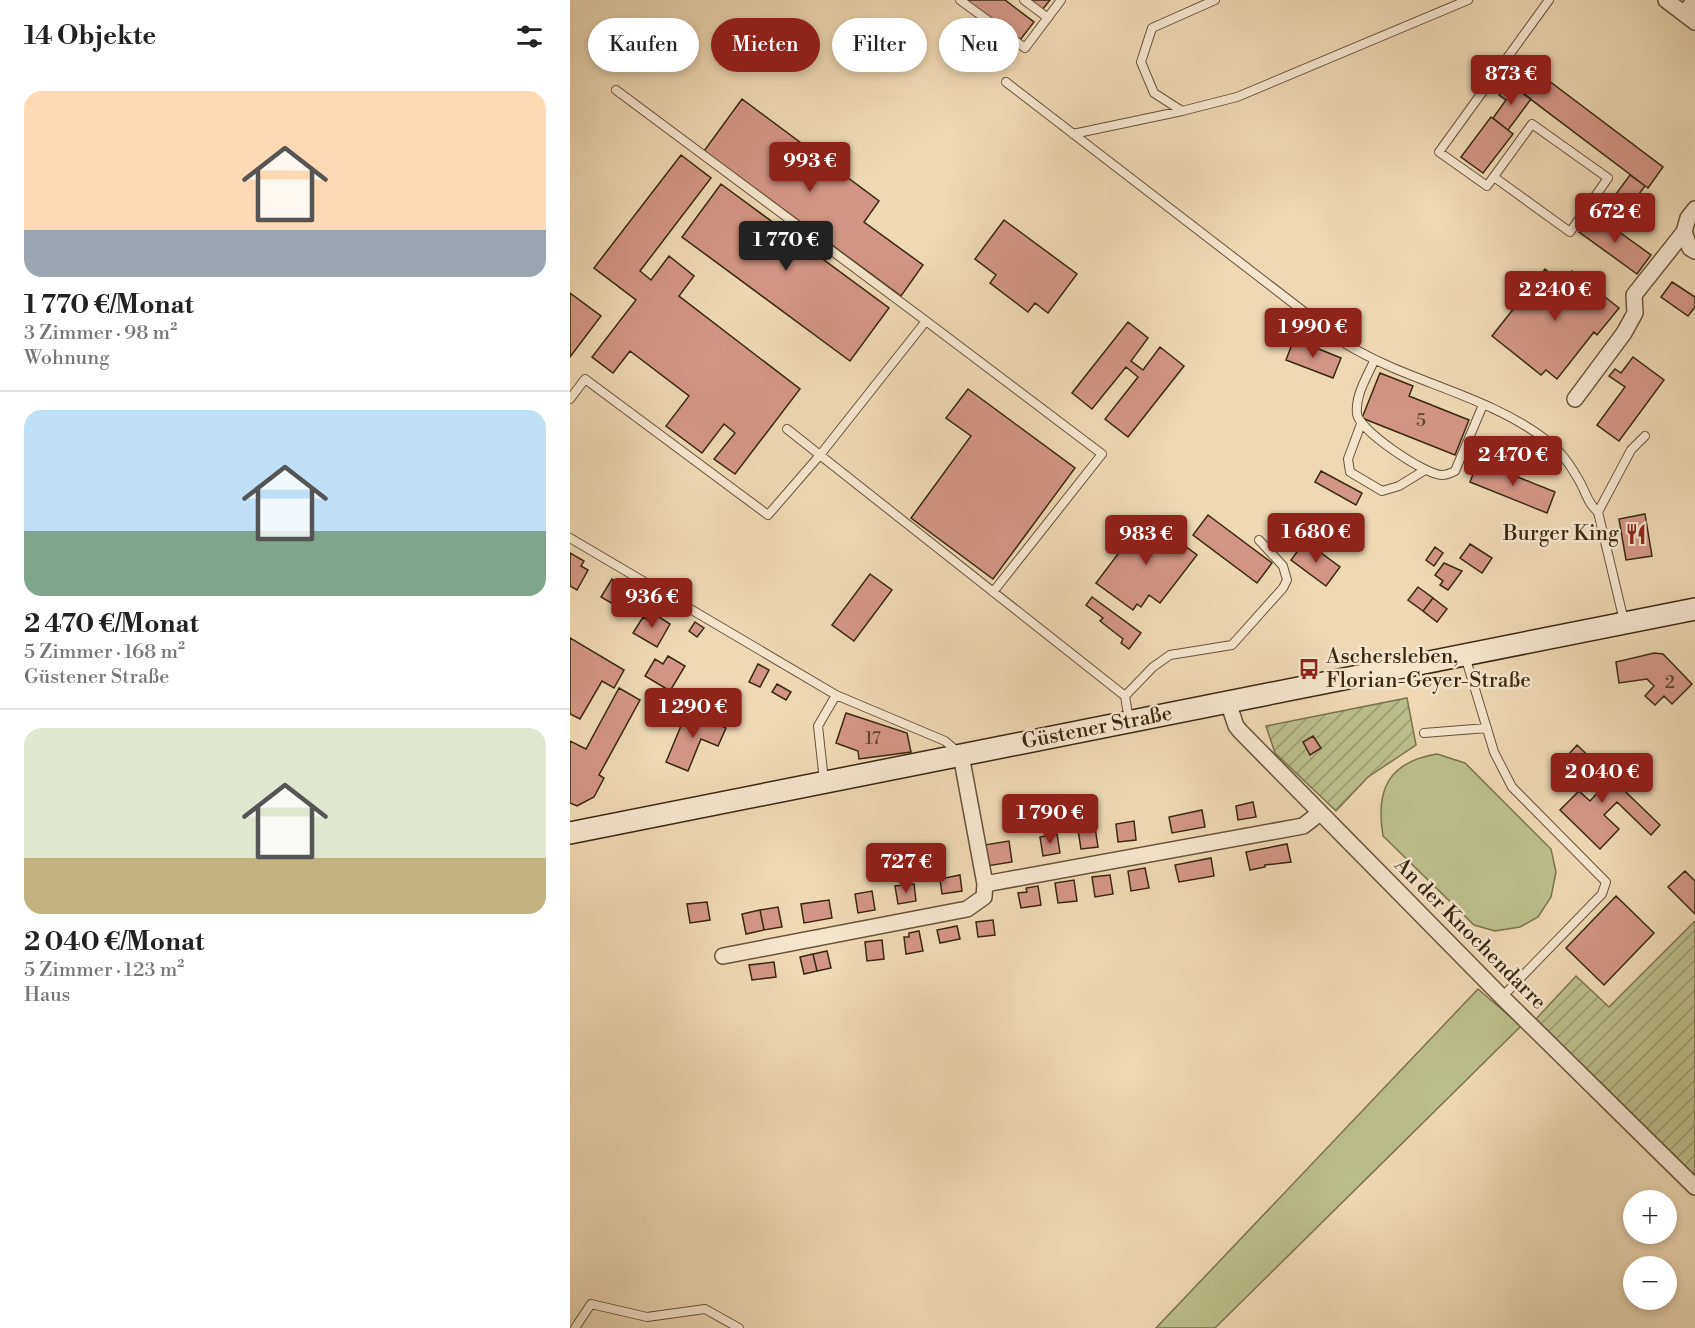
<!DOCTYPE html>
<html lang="de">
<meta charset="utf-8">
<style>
body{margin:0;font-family:"Libre Bodoni",serif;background:#f2f2f2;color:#222;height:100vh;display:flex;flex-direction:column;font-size:22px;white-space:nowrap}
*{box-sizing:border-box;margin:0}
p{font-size:20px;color:#767676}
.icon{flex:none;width:33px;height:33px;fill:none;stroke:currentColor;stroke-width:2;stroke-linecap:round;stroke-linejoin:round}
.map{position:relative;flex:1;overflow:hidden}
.sheet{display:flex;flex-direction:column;background:#fff;width:570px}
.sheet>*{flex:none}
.banner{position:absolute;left:18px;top:18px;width:570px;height:54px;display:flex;gap:12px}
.buttons{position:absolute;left:1053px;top:1190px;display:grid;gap:12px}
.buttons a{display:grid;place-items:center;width:54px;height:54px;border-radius:50%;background:#fff;box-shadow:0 3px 9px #0003;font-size:30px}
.price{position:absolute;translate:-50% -51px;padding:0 14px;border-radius:6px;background:#8f2418;color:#fff;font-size:20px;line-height:39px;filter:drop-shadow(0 2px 3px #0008)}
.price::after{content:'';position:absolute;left:50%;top:36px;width:18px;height:14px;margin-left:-9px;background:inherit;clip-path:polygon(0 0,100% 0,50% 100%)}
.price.selected{background:#222;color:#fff}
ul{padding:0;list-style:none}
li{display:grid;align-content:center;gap:12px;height:318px;padding:0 24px}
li+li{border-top:2px solid #e0e0e0}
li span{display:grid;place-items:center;height:186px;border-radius:18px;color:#555}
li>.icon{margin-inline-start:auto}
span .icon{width:108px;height:108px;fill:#fffc;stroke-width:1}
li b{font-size:26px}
h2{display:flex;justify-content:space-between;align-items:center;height:72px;padding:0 24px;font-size:26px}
.chip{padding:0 21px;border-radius:27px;background:#fff;box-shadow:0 3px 9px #0003;font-size:21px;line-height:54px}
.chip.selected{background:#8f2418;color:#fff}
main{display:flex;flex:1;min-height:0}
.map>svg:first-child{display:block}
.grass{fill:#bbbf8a;stroke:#7a744c;stroke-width:1.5}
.garden{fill:url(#garden-furrows);stroke:#7a744c;stroke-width:1.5}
.building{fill:#d49684;stroke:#3a280e;stroke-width:1.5}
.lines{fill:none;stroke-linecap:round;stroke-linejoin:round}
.lane-casing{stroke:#675437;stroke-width:10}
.street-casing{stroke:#675437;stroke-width:18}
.secondary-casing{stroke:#3a280e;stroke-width:24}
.lane{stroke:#f4e6cd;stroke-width:8}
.street{stroke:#f4e6cd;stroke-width:15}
.secondary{stroke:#f4e6cd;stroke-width:21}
.labels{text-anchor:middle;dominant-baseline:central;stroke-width:5;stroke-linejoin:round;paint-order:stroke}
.number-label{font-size:18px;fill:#60442c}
.poi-label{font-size:21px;fill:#3a280e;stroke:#f4e6cd;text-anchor:end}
.street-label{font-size:21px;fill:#3a280e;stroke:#f4e6cd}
</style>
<main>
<section class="sheet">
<h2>14 Objekte<svg class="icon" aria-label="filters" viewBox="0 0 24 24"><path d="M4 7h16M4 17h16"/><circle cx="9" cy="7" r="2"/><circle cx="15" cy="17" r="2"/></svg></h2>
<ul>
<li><span style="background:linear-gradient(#ffd9b3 75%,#9aa5b1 0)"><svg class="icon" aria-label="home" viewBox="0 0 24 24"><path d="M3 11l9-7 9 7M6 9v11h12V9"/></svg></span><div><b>1 770 €/Monat</b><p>3 Zimmer · 98 m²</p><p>Wohnung</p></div></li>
<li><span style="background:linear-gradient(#bfe0f5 65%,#7fa58c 0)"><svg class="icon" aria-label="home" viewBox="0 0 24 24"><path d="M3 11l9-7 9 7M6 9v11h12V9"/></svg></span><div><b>2 470 €/Monat</b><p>5 Zimmer · 168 m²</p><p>Güstener Straße</p></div></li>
<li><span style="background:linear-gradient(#dfe7d0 70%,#c2b280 0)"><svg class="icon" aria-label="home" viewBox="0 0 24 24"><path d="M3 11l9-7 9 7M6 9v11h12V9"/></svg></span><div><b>2 040 €/Monat</b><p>5 Zimmer · 123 m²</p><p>Haus</p></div></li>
</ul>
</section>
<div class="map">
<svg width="1125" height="1328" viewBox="0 0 1125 1328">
<defs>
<pattern id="garden-furrows" width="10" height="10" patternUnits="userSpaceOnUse" patternTransform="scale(1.5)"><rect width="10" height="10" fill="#bbbf8a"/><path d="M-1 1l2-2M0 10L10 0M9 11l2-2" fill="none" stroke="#999b6f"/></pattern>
</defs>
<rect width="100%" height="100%" fill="#eed9b2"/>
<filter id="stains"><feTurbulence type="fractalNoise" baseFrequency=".00333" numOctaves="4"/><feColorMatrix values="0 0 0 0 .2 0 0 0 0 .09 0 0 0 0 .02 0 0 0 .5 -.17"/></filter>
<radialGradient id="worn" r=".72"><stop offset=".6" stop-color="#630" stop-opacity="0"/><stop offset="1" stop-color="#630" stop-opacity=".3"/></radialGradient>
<path class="grass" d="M867,754l28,9 86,86 5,23 -5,25 -13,20 -18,10 -25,4 -21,-6 -91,-89c-8,-47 6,-74 54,-82z
M908,989l43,37 -306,302h-59z"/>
<path class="garden" d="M837,698l9,47 -48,32 -32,34 -61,-58 -9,-27z
M1125,921v258l-159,-160 40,-43 33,31z"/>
<path class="building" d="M396,0h39l29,22 -14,18z
M459,0h21l-8,10z
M958,65l135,102 -15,21 -135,-102z
M938,82l23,17 -23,31 -15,-12 13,-18 -7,-5z
M172,99l137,102 -15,21 59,43 -22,31 -197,-145z
M921,117l22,17 -30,39 -22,-16z
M111,155l30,23 -71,93 11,9 18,-24 25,20 -15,20 121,93 -65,85 -21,-15 21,-26 -11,-9 -22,29 -36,-27 23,-30 -59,-45 -17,22 -21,-16 44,-57 -42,-32z
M1060,175l15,11 -32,42 -14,-11z
M151,184l168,124 -39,53 -168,-124z
M1023,213l58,42 -14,19 -58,-42z
M434,220l73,54 -29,39 -13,-10 -7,9 -38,-29 6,-8 -21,-16z
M975,269l17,14 10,-12 47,37 -22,27 -3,-3 -37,47 -11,-9 -5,5 -49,-39z
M1102,282l23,15v10l-7,9 -27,-19z
M0,293l31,23 -31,41z
M558,322l20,16 -17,23 12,9 17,-23 24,19 -56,71 -23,-18 33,-42 -12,-10 -34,42 -20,-16z
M724,339l47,19 -8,20 -47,-18z
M1063,357l31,23 -45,61 -22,-16 28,-38 -16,-11 6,-7 6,4z
M810,373l33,13 -4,10 60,24 -14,35 -93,-37z
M398,389l107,79 -82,111 -82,-61 60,-82 -25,-18z
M908,461l77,31 -8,21 -77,-31z
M751,471l41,22 -6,12 -41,-23z
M1075,514l7,42 -26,4 -7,-41z
M638,515l64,48 -15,20 -64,-48z
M576,517l51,38 -37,48 -11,-8 -8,12 -4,-3 -4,6 -37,-27z
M735,541l35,26 -14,19 -35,-26z
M900,544l22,14 -10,15 -22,-15z
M865,547l8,6 -9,13 -8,-6z
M0,553l14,8 -3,5 7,4 -11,20 -7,-4z
M874,563l18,8 -14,19 -8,-5 3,-4 -8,-6z
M300,574l22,16 -38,51 -22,-16z
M42,579l29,17 -11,18 -29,-17z
M848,587l15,11 -10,13 -15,-11z
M522,597l49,36 -12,16 -8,-6 2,-4 -23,-18 3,-3 -17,-13z
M863,598l14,11 -10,13 -14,-11z
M83,613l17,11 -13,23 -24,-14 10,-16 5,3z
M125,622l9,6 -7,9 -8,-6z
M0,638l54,32 -10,18 -12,-7 -22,38 -10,-5z
M1084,653l9,1 29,30 -20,20 -8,-8 -9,9 -10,-9 9,-10 -7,-7 -28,4 -3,-21z
M98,656l17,10 -15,25 -25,-15 10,-17 8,5z
M188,664l11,6 -9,17 -11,-5z
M207,684l14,8 -5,8 -14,-8z
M49,688l21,12 -41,75 5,3 -10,19 -17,9 -7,-3v-62l16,8z
M118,709l38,19 -8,18 -17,-7 -13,32 -22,-9z
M276,713l61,20 4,19 -52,7 -1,-8 -22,-8z
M743,736l8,12 -11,7 -7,-13z
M1007,745l83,80 -9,10 -34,-33 -13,13 15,14 -19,20 -40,-39 19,-19 11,10 12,-13 -34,-33z
M683,802l3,15 -18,3 -2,-14z
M632,810l3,17 -33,6 -3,-16z
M564,821l2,19 -18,2 -2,-18z
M525,827l3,20 -17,2 -3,-19z
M487,834l3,19 -17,3 -3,-19z
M439,841l3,21 -25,4 -3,-21z
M717,844l4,18 -26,3v2l-15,3 -4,-18z
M641,858l3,18 -35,6 -4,-17z
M575,868l4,20 -18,3 -3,-20z
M1115,871l10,10v33l-27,-27z
M390,875l2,16 -20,3 -2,-15z
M540,875l3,19 -18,3 -3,-20z
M504,880l3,21 -19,2 -3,-20z
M344,884l2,17 -18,3 -3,-18z
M468,886l3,19 -20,3 -3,-15 9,-1 -1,-4z
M302,891l3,19 -17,3 -3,-19z
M1046,896l38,37 -50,52 -38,-37z
M259,900l3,18 -28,5 -3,-19z
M137,902l3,18 -20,3 -3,-19z
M208,907l4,20 -18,3 -4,-20z
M190,910l4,20 -18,4 -4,-20z
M423,920l2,15 -17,2 -2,-15z
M387,926l3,13 -20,4 -3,-13z
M349,931l4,20 -17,3 -2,-17h5v-4z
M312,940l2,19 -17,2 -2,-19z
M257,951l4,17 -14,3 -4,-17z
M243,954l4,17 -13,3 -4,-17z
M204,962l2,15 -24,3 -3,-15z"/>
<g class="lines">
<defs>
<path id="lane" d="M390,0l65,48 36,-48
M454,0l24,18
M645,0l-63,28 -11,34 13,31 28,18 55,-14 231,-97
M436,82l340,262c62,38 141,51 199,95 13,9 24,24 32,38 8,12 10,26 21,35
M46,90l310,231
M503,134l109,-23
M924,177l76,55 38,-54 -76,-54 -45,62 -48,-34 110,-152
M804,361c-7,16 -19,34 -17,53 2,16 68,61 85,61 4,0 9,-2 13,-4l28,-66
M0,399l15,-20 183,136 52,-60 106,-134 176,133 -109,138
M791,424l-13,35 2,13 32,19 17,-5 26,-16
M217,429l338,267 4,24
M0,538l266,157 109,46 14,12
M1054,621l-26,-109 33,-62 14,-14
M895,656l29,96 18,35 94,95 -4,12 -100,103
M555,696l28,-29 17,-12 62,-10 51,-57 4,-8 -4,-14 -24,-26
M854,733l63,-5
M254,781l-6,-55 18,-31
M5,1328l16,-24 56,13 58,-8 34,19"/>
<path id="street" d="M1096,0l29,22
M1115,14l9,-14
M1125,209l-7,9 -4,14 6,16 5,3
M1005,399l49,-66 11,-20 -1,-18 50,-63
M658,702l8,24 5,6 261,265 193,190
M391,755l24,129
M153,956l244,-47 17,-12 1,-13 318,-58 17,-13"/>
<path id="secondary" d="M0,833l1125,-224"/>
</defs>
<use href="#lane" class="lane-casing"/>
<use href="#street" class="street-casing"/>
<use href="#secondary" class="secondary-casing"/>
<use href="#lane" class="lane"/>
<use href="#street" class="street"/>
<use href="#secondary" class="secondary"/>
</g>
<defs>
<symbol id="restaurant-bare" viewBox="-9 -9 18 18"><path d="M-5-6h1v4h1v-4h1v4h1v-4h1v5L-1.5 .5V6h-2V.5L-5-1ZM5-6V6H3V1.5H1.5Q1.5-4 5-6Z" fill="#8f2418" stroke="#f4e6cd" stroke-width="2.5" paint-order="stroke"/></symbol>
<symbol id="bus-bare" viewBox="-9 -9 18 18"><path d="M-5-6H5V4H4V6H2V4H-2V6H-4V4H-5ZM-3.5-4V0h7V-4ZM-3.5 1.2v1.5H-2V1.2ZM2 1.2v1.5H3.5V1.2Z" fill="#8f2418" stroke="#f4e6cd" stroke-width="2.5" paint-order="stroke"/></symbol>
</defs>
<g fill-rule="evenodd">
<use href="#restaurant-bare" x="1051" y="519" width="30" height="30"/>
<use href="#bus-bare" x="724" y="654" width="30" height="30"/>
</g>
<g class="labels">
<g class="number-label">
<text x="851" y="420">5</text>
<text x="1100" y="682">2</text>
<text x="303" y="738">17</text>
</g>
<g class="poi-label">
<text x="1049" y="534">Burger King</text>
<text x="756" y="657" text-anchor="start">Aschersleben,<tspan x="756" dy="24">Florian-Geyer-Straße</tspan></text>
</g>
<g class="street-label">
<text transform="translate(527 728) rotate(-11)">Güstener Straße</text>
<text transform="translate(900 934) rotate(45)">An der Knochendarre</text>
</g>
</g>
<rect width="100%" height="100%" filter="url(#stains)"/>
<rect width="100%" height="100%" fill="url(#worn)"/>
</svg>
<div class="buttons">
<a>+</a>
<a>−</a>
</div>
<b class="price" style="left:941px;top:106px">873 €</b>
<b class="price" style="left:240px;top:193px">993 €</b>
<b class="price" style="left:1045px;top:244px">672 €</b>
<b class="price selected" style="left:216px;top:272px">1 770 €</b>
<b class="price" style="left:985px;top:322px">2 240 €</b>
<b class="price" style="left:743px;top:359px">1 990 €</b>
<b class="price" style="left:943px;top:487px">2 470 €</b>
<b class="price" style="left:746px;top:564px">1 680 €</b>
<b class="price" style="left:576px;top:566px">983 €</b>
<b class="price" style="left:82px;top:629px">936 €</b>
<b class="price" style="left:123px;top:739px">1 290 €</b>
<b class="price" style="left:1032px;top:804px">2 040 €</b>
<b class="price" style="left:480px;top:845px">1 790 €</b>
<b class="price" style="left:336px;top:894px">727 €</b>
<div class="banner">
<a class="chip">Kaufen</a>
<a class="chip selected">Mieten</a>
<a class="chip">Filter</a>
<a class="chip">Neu</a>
</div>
</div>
</main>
